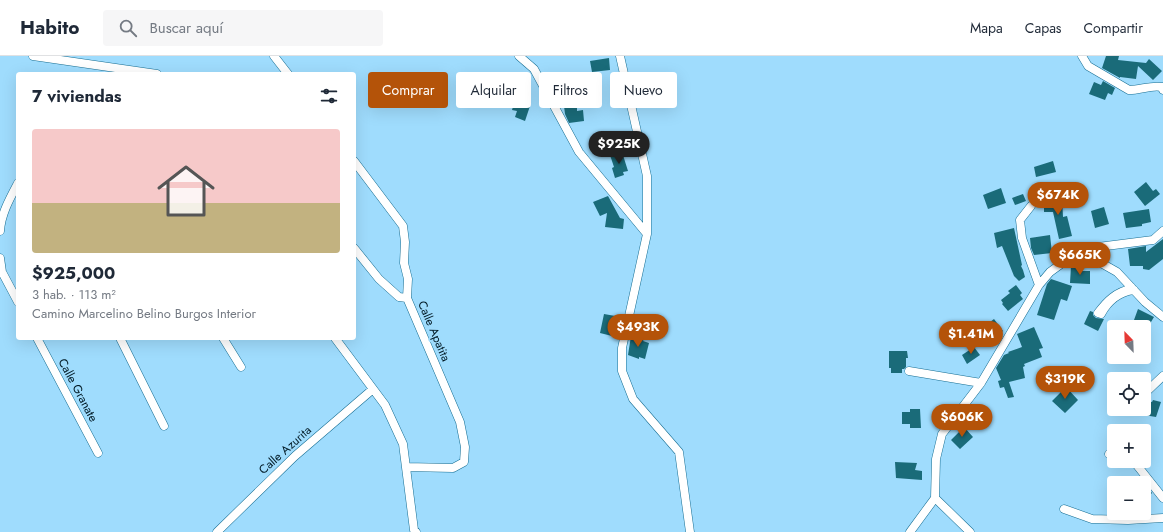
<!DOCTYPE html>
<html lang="es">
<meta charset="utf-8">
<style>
body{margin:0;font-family:Jost,sans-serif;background:#f6f6f7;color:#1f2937;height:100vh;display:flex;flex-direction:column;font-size:15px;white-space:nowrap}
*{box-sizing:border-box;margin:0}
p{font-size:13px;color:#747a83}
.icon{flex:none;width:22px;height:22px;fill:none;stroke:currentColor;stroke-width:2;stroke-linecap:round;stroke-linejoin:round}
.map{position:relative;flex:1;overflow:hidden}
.panel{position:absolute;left:16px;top:16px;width:340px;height:268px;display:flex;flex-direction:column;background:#fff;border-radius:4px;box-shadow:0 4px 16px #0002}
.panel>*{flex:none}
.guide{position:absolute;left:368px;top:16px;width:380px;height:36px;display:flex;gap:8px}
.needle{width:26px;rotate:337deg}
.buttons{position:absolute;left:1107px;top:264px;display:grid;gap:8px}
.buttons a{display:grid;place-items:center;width:44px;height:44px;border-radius:4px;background:#fff;box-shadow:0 4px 16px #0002;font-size:20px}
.price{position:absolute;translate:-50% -34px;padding:0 9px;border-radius:14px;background:#b45309;color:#fff;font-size:13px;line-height:26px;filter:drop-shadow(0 1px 2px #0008)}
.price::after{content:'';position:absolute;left:50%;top:24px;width:12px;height:9px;margin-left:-6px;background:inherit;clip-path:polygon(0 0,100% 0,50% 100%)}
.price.on{background:#222;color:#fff}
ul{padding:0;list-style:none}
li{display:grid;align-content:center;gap:8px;height:212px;padding:0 16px}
li span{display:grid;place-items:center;height:124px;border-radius:4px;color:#555}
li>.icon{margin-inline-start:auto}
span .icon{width:72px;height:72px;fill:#fffc;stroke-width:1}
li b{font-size:17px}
h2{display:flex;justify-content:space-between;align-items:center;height:48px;padding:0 16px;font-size:17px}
.chip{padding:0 14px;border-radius:4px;background:#fff;box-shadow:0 4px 16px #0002;font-size:14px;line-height:36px}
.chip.on{background:#b45309;color:#fff}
header{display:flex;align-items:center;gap:24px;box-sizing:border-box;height:56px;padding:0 20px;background:#fff;border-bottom:1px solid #e0e1e3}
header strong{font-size:19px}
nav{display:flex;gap:22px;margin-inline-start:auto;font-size:14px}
.search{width:280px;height:36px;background:#f6f6f7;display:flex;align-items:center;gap:10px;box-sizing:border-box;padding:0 14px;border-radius:4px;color:#747a83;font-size:15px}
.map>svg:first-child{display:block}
.building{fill:#1a6b79}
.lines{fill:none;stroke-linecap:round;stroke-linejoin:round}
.street-casing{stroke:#166e93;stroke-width:9}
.street{stroke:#fff;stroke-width:8}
.labels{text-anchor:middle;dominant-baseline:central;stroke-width:4;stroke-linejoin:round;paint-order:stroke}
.street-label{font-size:12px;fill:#011924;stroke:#9fdcfd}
</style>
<header>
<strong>Habito</strong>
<div class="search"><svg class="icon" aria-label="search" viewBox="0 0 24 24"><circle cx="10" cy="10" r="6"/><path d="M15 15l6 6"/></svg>Buscar aquí</div>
<nav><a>Mapa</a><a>Capas</a><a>Compartir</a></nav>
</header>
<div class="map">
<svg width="1163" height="476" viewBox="0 0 1163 476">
<rect width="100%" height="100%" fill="#9fdcfd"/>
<path class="building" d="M1106,0h13l-1,4 28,3 3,-4 13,12 -9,9 -15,-14 -2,13 -16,-2v1l-18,-10z
M609,2l1,12 -18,2 -2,-11z
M1103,25l12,7 -3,7 -4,-2 -3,7 -16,-6 5,-12 7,3z
M516,41l15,3 -2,6h1l-5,15 -10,-4 2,-6 -5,-1z
M564,50h13v5l6,-1 1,11 -15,2 -4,-9z
M622,96l6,19 -5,1 1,3 -9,3 -3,-10 2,-1 -4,-12z
M1053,105l3,11 -20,5 -2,-10z
M1146,126l7,9 3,-2 4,5 -15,12 -11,-14z
M1001,132l5,15 -18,6 -5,-14z
M1023,138l3,7 -11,4 -3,-7z
M608,140l12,22 4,1 -1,10 -18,-2 2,-14 -7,3 -7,-14z
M1062,141l1,20 4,-1 5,20 -13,3 -6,-27h-9v-9l2,-1 1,-4z
M1104,151l5,17 -14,4 -4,-17z
M1149,153l2,13 -9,2v2l-16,2 -3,-15z
M1014,172l8,37 -1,1 2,4 2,7 -6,4 -5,-5 -12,-30 -5,2 -3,-15z
M1050,179l2,18 -18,2 -3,-7 -1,-10z
M1163,183v20l-14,11 -6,-1v-3h-13l-2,-17 18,-3v6z
M1071,210h11v5h8v13l-20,-1z
M1051,223l21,7 -5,15 -6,-2 -7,21 -17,-5 10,-31z
M1016,229l6,8 -2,2 3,4 -15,12 -6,-7 1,-1 -2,-3 9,-7 -2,-2z
M1138,253l16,8 -6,10 -14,-7z
M1090,255l3,1v3l3,3 8,1 -6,12 -14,-7z
M604,258l17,3 -5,20 -16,-4z
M994,263l9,12 -13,10 -9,-12z
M1034,271l9,21 -4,1 3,8 -18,7 1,2 -2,1 2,11 -16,4 5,15 -6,1 -4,-11 -4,1 -2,-7 3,-1 -5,-12 8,-13 5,-2 -1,-1 14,-5 -5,-13z
M631,280l11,1 -1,2h3l-1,2 6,2 -4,16 -6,-2v2l-11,-4z
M974,291l6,8 -13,9 -5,-9z
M889,295h18l1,7h-2v9l-2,2h-2v4h-11v-5h-2z
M1066,331l12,13 -13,13 -13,-12z
M1153,344l8,2 -5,15 -12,-2v-14l8,1z
M910,353h10l1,19h-11v-4h-8v-12h8z
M964,371l9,10 -13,12 -9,-9z
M895,406l22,1 -2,7 7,1v9l-26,-2z
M1144,427l8,10 -8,8z"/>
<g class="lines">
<defs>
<path id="street" d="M33,0l124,18
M274,0l14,18
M519,0l15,13 45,83 68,82 -25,114v23l11,28 46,53 11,80
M620,0l27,120v58
M1082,0l6,10 41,24c12,0 21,-5 33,-3l1,3
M354,105l49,65 2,16 -1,21 4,16 -1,19 53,124 5,25 -1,15 -11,6 -47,-1
M1031,150l-11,14 2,18 17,47
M0,175c1,-17 10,-33 18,-48
M354,192l25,31 20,18 8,1
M0,202l2,14 16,30
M1094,203l4,-12 55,-7 10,-9
M1131,231v2c-15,3 -24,12 -33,24l3,1c7,-13 17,-22 33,-24
M37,282l61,115
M120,282l44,88
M223,282l18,29
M335,282l50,67 18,39 11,86 2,2
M909,315l72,12
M1144,338l19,-18
M1109,398l5,1
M1130,405l6,3 27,34
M935,442l35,34
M1064,453l28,10 36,1 35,-2
M217,476l78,-76 78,-67
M910,476l25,-34 1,-39 6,-25 39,-51 58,-98 11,-13 11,-8 15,-6 18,1 23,13 28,30 18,15"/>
</defs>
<use href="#street" class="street-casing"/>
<use href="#street" class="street"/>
</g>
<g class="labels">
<g class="street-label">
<text transform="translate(434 275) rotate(67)">Calle Apatita</text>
<text transform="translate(78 334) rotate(62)">Calle Granate</text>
<text transform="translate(285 394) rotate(-42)">Calle Azurita</text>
</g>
</g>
</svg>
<div class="buttons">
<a><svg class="needle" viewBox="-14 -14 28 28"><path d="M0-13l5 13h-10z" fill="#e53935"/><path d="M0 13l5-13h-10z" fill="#747a83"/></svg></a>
<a><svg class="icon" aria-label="locate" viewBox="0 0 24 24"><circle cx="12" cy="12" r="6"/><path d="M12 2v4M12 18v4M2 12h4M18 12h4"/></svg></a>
<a>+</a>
<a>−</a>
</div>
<b class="price on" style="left:619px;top:109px">$925K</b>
<b class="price" style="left:1058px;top:160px">$674K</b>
<b class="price" style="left:1080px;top:220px">$665K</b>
<b class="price" style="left:638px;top:292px">$493K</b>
<b class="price" style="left:971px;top:299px">$1.41M</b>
<b class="price" style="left:1065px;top:344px">$319K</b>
<b class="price" style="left:962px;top:382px">$606K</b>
<div class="guide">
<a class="chip on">Comprar</a>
<a class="chip">Alquilar</a>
<a class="chip">Filtros</a>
<a class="chip">Nuevo</a>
</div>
<section class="panel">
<h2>7 viviendas<svg class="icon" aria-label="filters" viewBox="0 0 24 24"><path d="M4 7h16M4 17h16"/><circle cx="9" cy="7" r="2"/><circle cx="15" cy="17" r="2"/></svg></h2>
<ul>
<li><span style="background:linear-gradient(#f6c9c9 60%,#c2b280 0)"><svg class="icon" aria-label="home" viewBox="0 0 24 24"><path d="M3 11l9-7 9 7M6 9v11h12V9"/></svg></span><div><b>$925,000</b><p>3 hab. · 113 m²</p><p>Camino Marcelino Belino Burgos Interior</p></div></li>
</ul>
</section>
</div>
